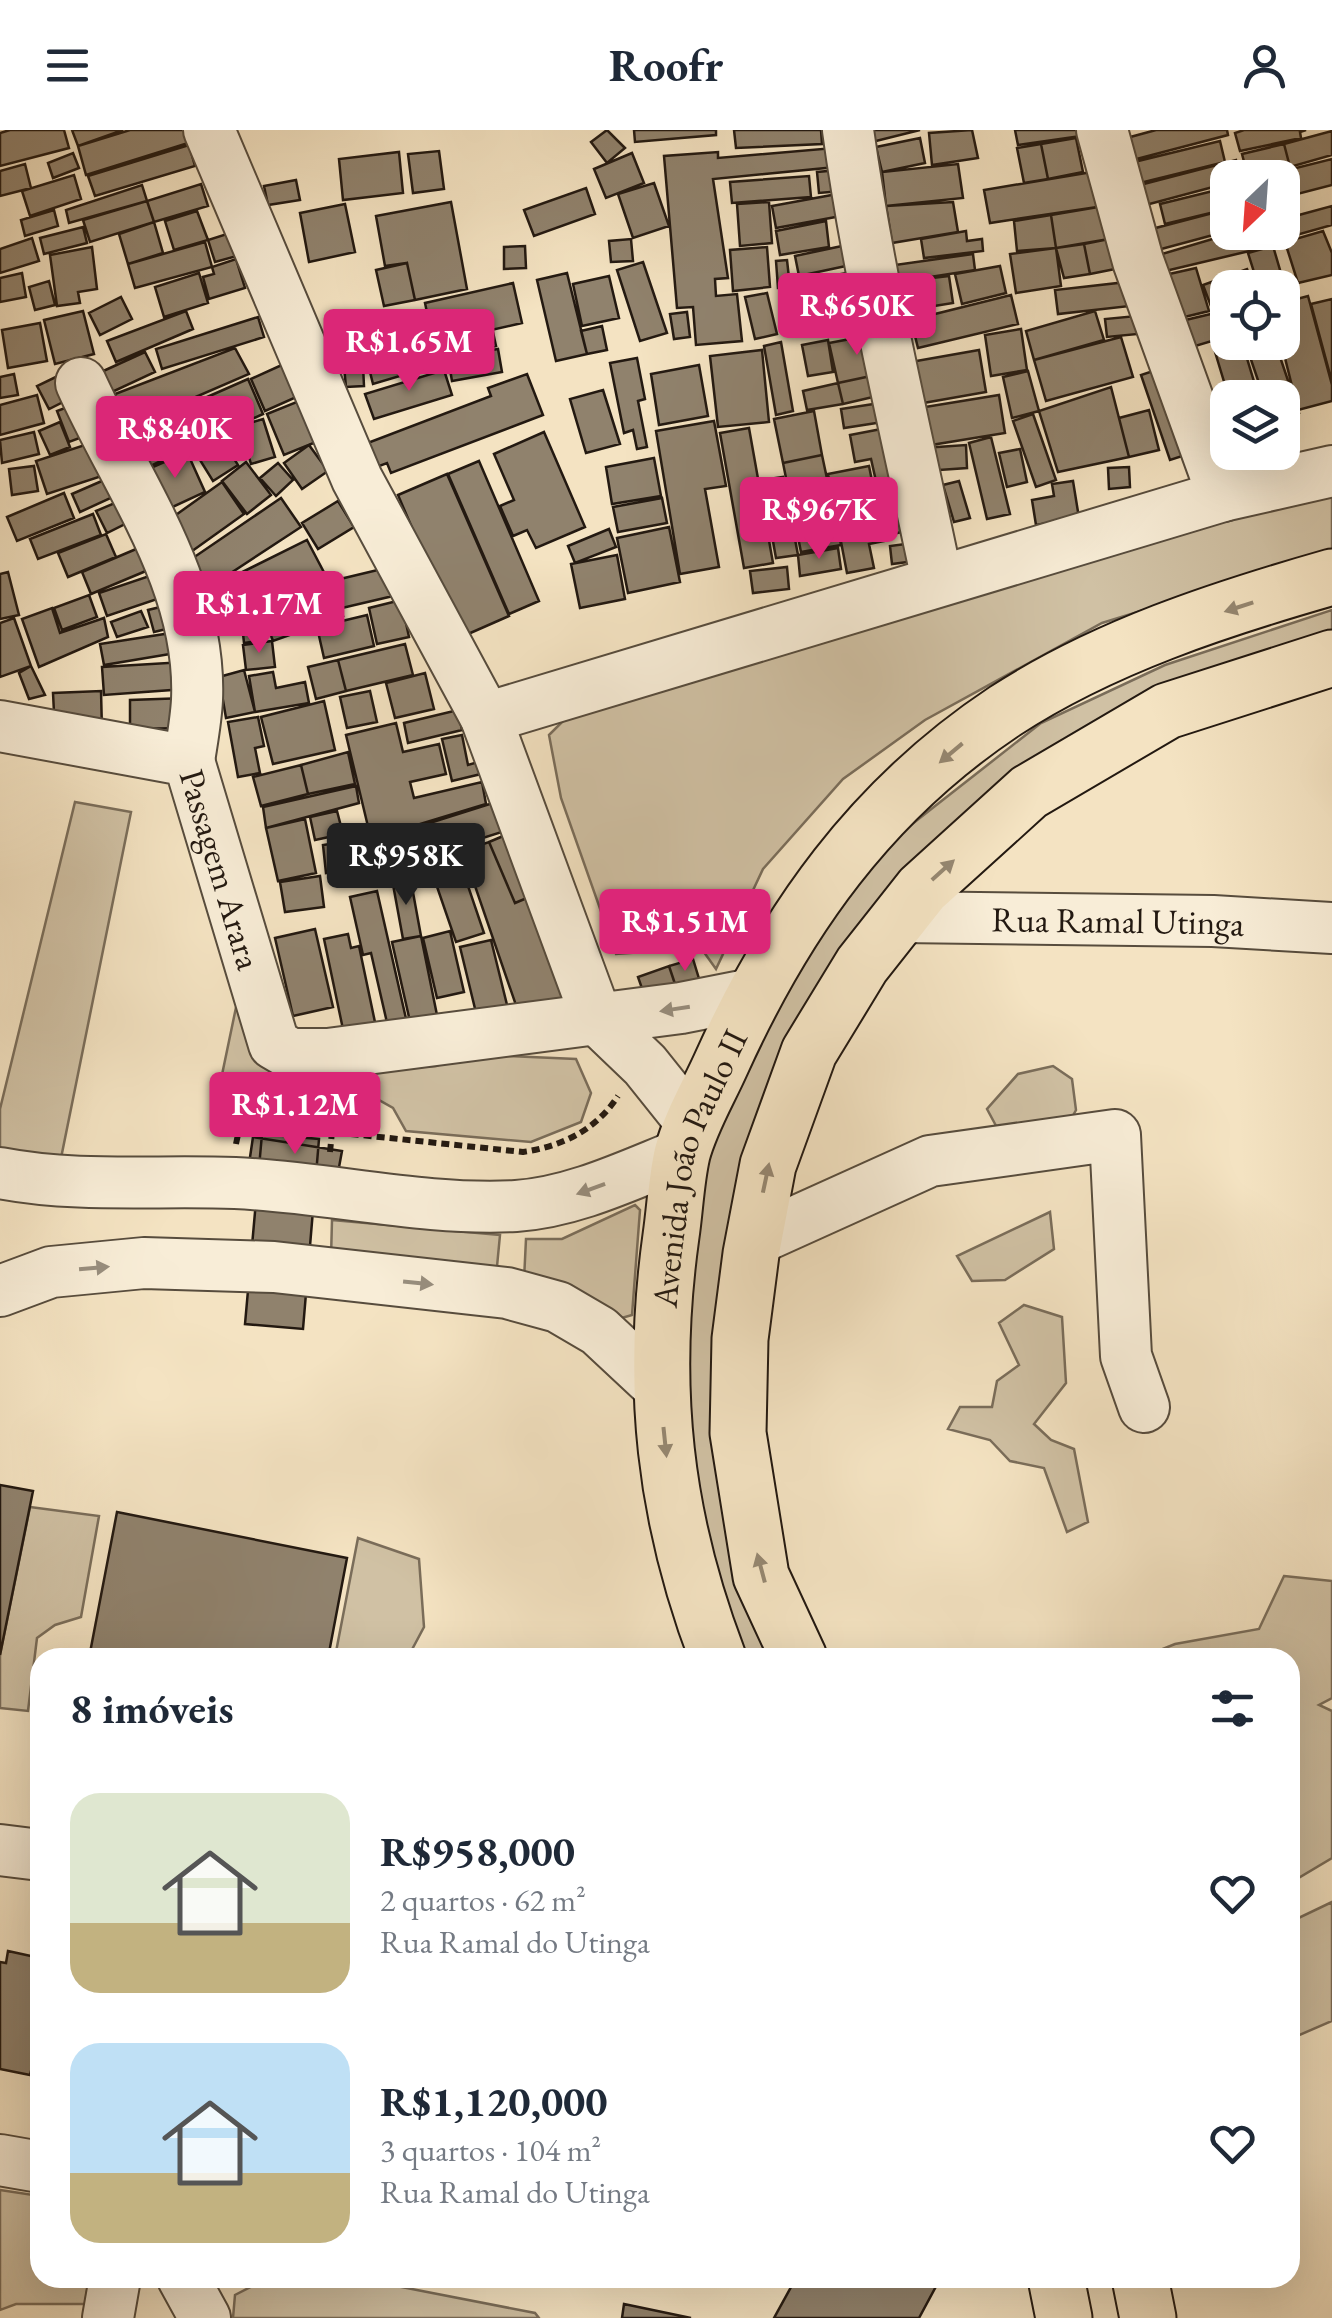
<!DOCTYPE html>
<html lang="pt">
<meta charset="utf-8">
<style>
body{margin:0;font-family:"EB Garamond",serif;background:#f2f2f3;color:#1f2937;height:100vh;display:flex;flex-direction:column;font-size:38px;white-space:nowrap}
*{box-sizing:border-box;margin:0}
p{font-size:32px;color:#747a83}
.icon{flex:none;width:55px;height:55px;fill:none;stroke:currentColor;stroke-width:2;stroke-linecap:round;stroke-linejoin:round}
.map{position:relative;flex:1;overflow:hidden}
.sheet{position:absolute;left:30px;top:1518px;width:1270px;height:640px;display:flex;flex-direction:column;background:#fff;border-radius:30px;box-shadow:0 10px 40px #0002}
.sheet>*{flex:none}
.needle{width:65px;rotate:205deg}
.fabs{position:absolute;left:1210px;top:30px;display:grid;gap:20px}
.fabs a{display:grid;place-items:center;width:90px;height:90px;border-radius:20px;background:#fff;box-shadow:0 10px 40px #0002;font-size:50px}
.price{position:absolute;translate:-50% -85px;padding:0 22px;border-radius:10px;background:#db2777;color:#fff;font-size:32px;line-height:65px;filter:drop-shadow(0 2px 5px #0008)}
.price::after{content:'';position:absolute;left:50%;top:60px;width:30px;height:22px;margin-left:-15px;background:inherit;clip-path:polygon(0 0,100% 0,50% 100%)}
.price.selected{background:#222;color:#fff}
ul{padding:0;list-style:none}
li{display:flex;align-items:center;gap:30px;height:250px;padding:0 40px}
li span{display:grid;place-items:center;flex:none;width:280px;height:200px;border-radius:30px;color:#555}
li>.icon{margin-inline-start:auto}
span .icon{width:120px;height:120px;fill:#fffc;stroke-width:1}
li b{font-size:42px}
h2{display:flex;justify-content:space-between;align-items:center;height:120px;padding:0 40px;font-size:42px}
header{display:flex;justify-content:space-between;align-items:center;height:130px;padding:0 40px;background:#fff;font-size:45px;font-weight:700}
.map>svg:first-child{display:block}
.green{fill:#d0c1a4;stroke:#7a6d5a;stroke-width:2.5}
.building{fill:#90826d;stroke:#231911;stroke-width:2.5}
.lines{fill:none;stroke-linecap:round;stroke-linejoin:round}
.minor-casing{stroke:#574c3d;stroke-width:54}
.major-casing{stroke:#231911;stroke-width:59}
.path{stroke:#231911;stroke-width:6;stroke-dasharray:8 5;stroke-linecap:butt}
.minor{stroke:#f8edd7;stroke-width:50}
.major{stroke:#f4e3c2;stroke-width:55}
.oneway{fill:#968872}
.oneway2{fill:#988e7e}
.labels{text-anchor:middle;dominant-baseline:central;stroke-width:9;stroke-linejoin:round;paint-order:stroke}
.street-label{font-size:35px;fill:#231911;stroke:#f8edd7}
</style>
<header><svg class="icon" aria-label="menu" viewBox="0 0 24 24"><path d="M4 6h16M4 12h16M4 18h16"/></svg>Roofr<svg class="icon" aria-label="person" viewBox="0 0 24 24"><circle cx="12" cy="8" r="4"/><path d="M4 21q1-7 8-7t8 7"/></svg></header>
<div class="map">
<svg width="1332" height="2188" viewBox="0 0 1332 2188">
<rect width="100%" height="100%" fill="#f4e3c2"/>
<filter id="stains"><feTurbulence type="fractalNoise" baseFrequency=".002" numOctaves="4"/><feColorMatrix values="0 0 0 0 .2 0 0 0 0 .09 0 0 0 0 .02 0 0 0 .5 -.17"/></filter>
<radialGradient id="worn" r=".72"><stop offset=".6" stop-color="#630" stop-opacity="0"/><stop offset="1" stop-color="#630" stop-opacity=".3"/></radialGradient>
<path class="green" d="M1332,357v65l-230,71 -177,97 -82,59 -80,90 -47,100 -15,-21 -85,6 -55,-156 -12,-63 35,-35z
M1332,480v32l-342,163 -254,408 43,444 -38,1 -58,-196 13,-250 27,-107 107,-192 72,-81 139,-109 124,-58z
M75,672l56,10 -72,356 -59,-9v-50z
M239,863l51,82 146,-9 31,-12 109,5 15,34 -10,29 -50,20 -125,-11 -13,-23 -32,-18 -40,16 -4,28 -104,-16z
M1053,936l19,13 4,31 -12,22 -63,3 -14,-26 31,-35z
M635,1075l5,5 -8,105 -24,7 -84,-42 2,-41h36z
M1050,1082l4,37 -49,31 -33,1 -15,-25z
M332,1090l168,15 -4,42 -165,-19z
M1024,1175l38,12 4,66 -32,41 17,16 23,9 14,73 -21,10 -23,-64 -34,-7 -20,-21 -42,-11 12,-22h32l5,-26 22,-16 -20,-42z
M30,1377l69,9 -18,101 -26,8 -18,13 -9,73 -28,-3v-53z
M358,1408l61,21 5,68 -16,30h-73z
M1284,1446l48,5v117l-13,7 13,6v147l-42,25v-225l-147,-1 32,-13 84,-15z
M1332,1772v119l-42,18v-117z
M0,2060l40,6v82h49l-4,26h-69l-16,6z
M268,2148l113,5 154,30 4,5h-306l2,-23z"/>
<path class="building" d="M10,0h54l5,18 -69,18v-33z
M72,0h51l-45,16z
M130,0h69l2,9 -115,36 -8,-29z
M607,0l18,18 -18,15 -16,-21z
M634,0h82v5l-81,7z
M734,0h87l1,14 -86,4z
M869,0h51l-48,12z
M972,0l6,28 -46,7 -3,-32z
M1015,0h65l1,6 -63,9z
M1156,0h71l1,5 -99,26 -6,-22z
M1244,0h62l-6,2 1,6 -61,13 -5,-18z
M1332,1v24l-42,12 -6,-23z
M920,8l5,25 -43,9 -6,-25z
M1076,8l7,34 -35,7 -7,-35z
M1220,11l5,21 -89,22 -6,-21z
M1041,14l7,35 -24,4 -7,-35z
M1284,14l6,23 -42,10 -6,-23z
M189,15l6,21 -100,30 -7,-20z
M845,17l1,19 -133,13 15,99 -13,1 1,17 21,-2 5,47 -46,4 -3,-38 -16,1 -13,-152 54,-4v6z
M439,21l5,38 -31,4 -5,-39z
M399,22l4,41 -60,7 -4,-41z
M73,23l6,15 -26,10 -5,-15z
M632,23l12,30 -38,15 -12,-29z
M1332,29v26l-50,13v-20l-10,-4z
M1236,30l4,18h-12v5l-86,23 -6,-20z
M25,34l6,24 -31,8v-25z
M958,34l5,34 -77,8 -4,-34z
M839,40l2,21 -22,2 -2,-21z
M1098,41l6,35 -114,17 -6,-33z
M74,45l7,24 -51,17 -8,-25z
M809,46l2,21 -79,6 -2,-21z
M296,50l4,20 -32,5 -4,-19z
M654,53l15,43 -36,12 -15,-44z
M201,54l7,22 -54,16 -7,-21z
M142,55l5,16 -78,22 -3,-13z
M586,58l9,26 -61,22 -10,-26z
M1221,59l6,20 -62,15 -5,-20z
M848,62l4,22 -76,14 -4,-22z
M147,71l7,21 -64,20 -7,-22z
M451,72l16,87 -52,11 -8,-37 -22,3 -9,-50z
M769,72l3,41 -32,3 -3,-42z
M953,72l5,30 -66,11 -6,-37z
M345,74l10,48 -46,10 -9,-49z
M1104,76l5,33 -53,9 -5,-33z
M1332,76v19l-39,11 -5,-18z
M1228,79v22l-74,20 -6,-21z
M54,80l4,16 -33,10 -4,-16z
M197,81l11,29 -34,10 -9,-29z
M1051,85l5,33 -39,3 -3,-30z
M826,91l3,26 -49,8 -4,-24z
M154,92l9,31 -35,11 -9,-30z
M83,97l4,16 -43,11 -4,-16z
M966,101l1,10 15,-2 1,12 -59,7 -3,-19z
M1323,101l9,22v22l-34,8 -13,-41z
M1236,102h22l4,16 -105,25 -5,-16z
M230,103l7,23 -22,6 -7,-22z
M32,108l7,23 -39,12v-24z
M631,109l2,22 -22,1 -2,-21z
M1109,109l6,30 -25,5 -6,-30z
M205,112l7,25 -77,21 -7,-24z
M856,113l4,20 -61,13 -4,-20z
M1084,114l6,30 -26,4 -8,-30z
M525,116l1,22 -22,1v-22z
M1273,116l12,41 -26,1 -11,-35z
M92,117l5,42 -19,3 2,11 -23,3 -7,-51z
M767,117l3,40 -37,4 -3,-41z
M1056,118l5,38 -45,7 -6,-39z
M973,124l2,16 -77,12 -3,-17z
M236,129l9,29 -36,11 -6,-22 11,-3 -2,-7z
M787,130l3,27 -12,1 -2,-27z
M643,132l24,71 -27,8 -23,-71z
M407,133l8,37 -31,6 -8,-36z
M1000,136l6,27 -44,11 -7,-30z
M1196,138l13,43 -41,10 -12,-44z
M1247,139l7,19h-26v15l-16,6 -9,-24z
M863,140l8,45 -77,15 -3,-12 8,-2 -6,-33z
M22,143l4,24 -26,5v-24z
M199,143l9,30 -44,14 -9,-30z
M567,143l20,81 -31,7 -19,-81z
M609,146l10,42 -37,8 -9,-42z
M949,146l4,27 -50,8 -5,-29z
M49,151l6,24 -20,5 -6,-23z
M1127,152l3,24 -72,8 -3,-24z
M513,153l9,40 -115,26 -4,-22 26,-5 -4,-19z
M767,163l10,41 -22,5 -10,-42z
M1011,165l7,29 -100,24 -7,-28z
M1308,166l24,89v16l-34,9 -17,-68 1,-39z
M121,167l11,22 -32,16 -11,-22z
M1332,169v83l-21,-78z
M83,181l11,43 -39,10 -11,-44z
M186,181l7,18 -77,33 -9,-21z
M1095,181l9,29 -70,20 -8,-29z
M687,182l3,25 -16,2 -4,-25z
M1215,183l7,25 -40,12 -9,-27z
M1136,186l2,18 -31,3 -2,-18z
M258,187l6,20 -102,32 -6,-20z
M40,193l7,38 -39,7 -6,-38z
M602,196l5,24 -20,4 -6,-23z
M1021,199l6,41 -36,6 -6,-41z
M493,202l3,14 -43,9 -3,-14z
M877,204l8,39 -47,10 -9,-40z
M1121,207l12,40 -87,24 -12,-41z
M1228,208v4h14l17,56h-30l-17,-56z
M828,210l5,32 -25,4 -6,-31z
M781,212l12,69 -17,4 -12,-69z
M1245,212h30l24,71 -17,6v-21h-18z
M447,213l2,12 -21,4 -3,-12z
M235,218l14,26 -125,54 -14,-32z
M421,219l6,19 -54,16 -5,-20z
M498,219l4,23 -50,9 -4,-23z
M762,220l7,72 -51,5 -8,-71z
M979,220l7,42 -74,13 -7,-42z
M145,222l10,20 -58,27 -9,-21z
M637,228l8,41 -7,2 9,46 -10,2 -4,-19 -9,3 -14,-70z
M295,229l15,32 -45,20 -14,-32z
M363,235l1,21 -18,1 -2,-21z
M699,235l9,51 -49,9 -8,-51z
M1168,236l30,85 -28,9 -29,-85z
M444,240l8,25 -78,24 -9,-25z
M1028,241l11,40 -27,7 -9,-41z
M885,243l5,20 -47,11 -5,-21z
M14,244l4,21 -18,3v-21z
M62,244l11,23 -24,12 -12,-23z
M527,244l16,41 -152,58 -4,-10 -13,5 -9,-24 126,-48 -3,-8z
M248,249l15,35 -58,26 -16,-35z
M838,253l5,21 -36,6 -4,-19z
M1111,257l18,70 -71,15 -19,-61z
M603,260l17,54 -34,9 -16,-54z
M37,265l7,28 -44,12v-30z
M999,265l6,38 -80,13 -6,-38z
M304,269l17,41 -37,15 -17,-41z
M893,271l3,19 -52,8 -3,-19z
M81,272l12,31 -24,9 -12,-31z
M1149,280l10,40 -30,7 -10,-39z
M814,281l8,44 -39,8 -9,-44z
M1033,284l23,66 -20,7 -23,-66z
M161,285l18,37 -35,17 -20,-41z
M263,289l12,38 -24,7 -11,-38z
M714,291l12,65 -21,3 14,78 -39,7 -24,-143z
M60,292l10,25 -20,8 -11,-24z
M897,296l12,58 -31,6 -7,-31 -16,3 -5,-27z
M749,298l24,135 -29,5 -24,-135z
M34,302l5,22 -37,9 -2,-23z
M544,302l41,95 -49,21 -9,-18 -14,6 -13,-30 14,-6 -20,-46z
M1284,303l9,29 -32,9 -5,-19h26z
M220,306l18,29 -25,16 -18,-29z
M991,307l19,77 -23,5 -18,-76z
M100,310l11,33 -64,21 -11,-33z
M309,315l19,26 -26,18 -18,-26z
M966,315l1,23 -42,3 -2,-23z
M1020,319l7,33 -20,5 -8,-34z
M187,322l18,40 -41,19 -18,-41z
M822,325l19,90 -40,7 -18,-89z
M654,328l7,38 -49,8 -6,-37z
M479,331l60,140 -30,13 -61,-140z
M246,332l25,33 -24,19 -25,-33z
M278,333l15,17 -17,16 -16,-18z
M34,336l4,25 -26,4 -3,-26z
M869,336l15,75 -15,3 5,24 -27,5 -19,-99z
M1129,337l1,20 -21,2 -1,-21z
M118,344l8,17 -46,21 -8,-18z
M447,344l62,142 -50,22 -61,-143z
M783,347l15,78 -22,3 -14,-78z
M959,351l11,37 -16,4 -11,-37z
M1073,351l6,37 -43,7 -4,-25 22,-4 -2,-12z
M222,352l22,32 -56,40 -22,-32z
M64,363l10,25 -57,23 -10,-24z
M907,363l9,36 -28,6 -9,-36z
M129,367l12,19 -34,17 -11,-22z
M281,368l20,29 -96,63 -18,-28z
M662,368l5,25 -49,9 -5,-25z
M338,371l16,26 -36,22 -16,-26z
M93,384l8,21 -63,24 -8,-20z
M669,397l11,55 -52,11 -11,-55z
M609,399l7,18 -41,16 -7,-17z
M106,404l10,23 -48,20 -10,-24z
M307,410l21,40 -104,51 -20,-40z
M155,411l10,22 -74,31 -9,-22z
M921,412l2,18 -31,4 -2,-18z
M838,418l3,21 -41,7 -2,-21z
M617,425l8,44 -45,9 -9,-44z
M787,437l2,22 -36,4 -3,-22z
M386,438l7,28 -51,12 -6,-28z
M167,440l8,23 -68,23 -8,-23z
M8,442l11,43 -19,4v-45z
M333,460l10,26 -70,25 -10,-26z
M89,465l8,22 -35,13 -8,-22z
M401,470l8,37 -32,7 -8,-36z
M177,473l6,22 -29,7 -6,-22z
M52,478l8,25 44,-15 4,19 -69,30 -17,-48z
M141,481l7,16 -31,10 -6,-15z
M367,485l7,31 -50,12 -7,-31z
M14,488l17,48 -31,11v-54z
M262,492l2,18 -20,3 -2,-19z
M184,501l4,20 -84,14 -4,-21z
M272,511l3,26 -29,3 -3,-25z
M405,514l8,31 -67,16 -8,-31z
M338,530l8,31 -30,8 -8,-32z
M184,532l1,27 -81,6 -2,-28z
M31,536l14,29 -16,4 -10,-26z
M244,540l11,42 -29,6 -7,-41z
M273,542l3,16 29,-6 4,21 -54,9 -6,-36z
M425,543l9,36 -39,9 -9,-35z
M101,561l1,39 -47,2 -2,-39z
M370,561l7,31 -30,6 -7,-31z
M186,568l1,30 -57,1v-29z
M324,571l11,49 -62,14 -12,-47z
M458,580l4,20 -54,13 -4,-20z
M258,587l6,29 -9,2 5,25 -22,4 -10,-55z
M396,593l7,29 36,-8 7,30 -36,8 4,16 68,-16 4,22 -115,35 -25,-104z
M462,605l6,30 10,-3 3,12 -29,7 -10,-42z
M348,622l7,32 -47,10 -7,-29z
M301,635l7,29 -47,12 -8,-29z
M356,656l3,17 -93,25 -3,-21z
M496,672l9,29 -79,25 -9,-29z
M337,681l6,23 -28,6 -5,-23z
M305,689l11,54 -38,8 -12,-53z
M508,704l26,61 -19,8 -26,-61z
M350,711l4,28 -28,4 -3,-28z
M489,712l26,61 19,-8 38,101 -53,18 -56,-163z
M406,714l6,27 -28,7 -6,-29z
M445,744l4,11 17,-5 18,53 -28,9 -22,-64z
M320,746l4,31 -39,5 -5,-30z
M410,746l11,60 -18,3 -11,-60z
M377,761l30,132 -19,4 -17,-74 -8,2 -13,-58z
M315,799l18,78 -40,9 -18,-78z
M450,801l14,61 -27,6 -14,-60z
M348,804l3,14 8,-2 17,81 -32,7 -20,-95z
M421,806l17,84 -27,6 -19,-84z
M491,810l19,77 -31,8 -19,-78z
M693,829l7,23 -23,8 -8,-24z
M669,836l8,24 -31,10 -8,-23z
M262,1004l57,5 -16,190 -58,-5z
M253,1007l89,14 -5,27 -88,-14z
M0,1355l33,6 -33,164z
M117,1382l230,46 -19,100h-239z
M8,1821l32,7v107l-7,-2 -3,12 -30,-6v-107l6,1z
M796,2148h142l2,1 -21,39h-145z
M624,2174l67,14h-69z"/>
<g class="lines">
<defs>
<g id="minor">
<path d="M209,0l148,349 129,239 111,301 48,46 48,60"/>
<path d="M848,0c21,151 58,300 89,450"/>
<path d="M1102,0l36,131 85,235"/>
<path d="M81,253c46,102 121,200 116,317 -1,20 -5,41 -8,61"/>
<path d="M486,588l737,-222 109,-25"/>
<path id="s1" d="M0,596l189,35 85,283 17,10h37l353,-46 71,-14"/>
<path id="s2" d="M900,787l313,4 119,7"/>
<path d="M0,1043c77,15 157,7 235,10 93,4 187,28 281,23 58,-4 113,-31 166,-52"/>
<path d="M753,1111l177,-80 185,-26 11,221 18,51"/>
<path d="M0,1161l51,-19 93,-9 130,4 233,26 51,14 41,24 60,56"/>
<path d="M0,1720l40,5"/>
<path d="M0,2030l40,7"/>
<path d="M183,2148l22,40"/>
<path d="M108,2188l7,-40"/>
</g>
<g id="major">
<path id="s3" d="M718,1528c-54,-141 -68,-272 -47,-422 4,-27 5,-56 11,-82 8,-31 26,-61 39,-90 65,-144 150,-264 284,-353 98,-64 215,-102 327,-134"/>
<path d="M799,1528l-38,-82 -23,-143 2,-94 11,-85 17,-89 41,-113 53,-87 60,-76 107,-97 138,-81 165,-53"/>
<path d="M1056,2148l8,40"/>
<path d="M1140,2148l8,40"/>
</g>
</defs>
<use href="#minor" class="minor-casing"/>
<use href="#major" class="major-casing"/>
<path class="path" d="M236,1014l14,-66
M330,1022l2,-20 191,20c40,-6 73,-22 95,-56"/>
<use href="#minor" class="minor"/>
<use href="#major" class="major"/>
</g>
<defs><path id="oneway-solid" d="M-6-.8H1V-3.2L6.5 0L1 3.2V.8H-6Z" transform="scale(2.5)"/></defs>
<g class="oneway">
<use href="#oneway-solid" transform="translate(1239 477) rotate(162)"/>
<use href="#oneway-solid" transform="translate(951 623) rotate(140)"/>
<use href="#oneway-solid" transform="translate(943 740) rotate(-42)"/>
<use href="#oneway-solid" transform="translate(766 1048) rotate(-78)"/>
<use href="#oneway-solid" transform="translate(665 1312) rotate(84)"/>
<use href="#oneway-solid" transform="translate(761 1438) rotate(-105)"/>
</g>
<g class="oneway2">
<use href="#oneway-solid" transform="translate(675 879) rotate(171)"/>
<use href="#oneway-solid" transform="translate(591 1059) rotate(160)"/>
<use href="#oneway-solid" transform="translate(94 1138) rotate(-5)"/>
<use href="#oneway-solid" transform="translate(418 1153) rotate(6)"/>
</g>
<g class="labels">
<g class="street-label">
<text stroke="none"><textPath href="#s1" startOffset="305">Passagem Arara</textPath></text>
<text stroke="none"><textPath href="#s2" startOffset="218">Rua Ramal Utinga</textPath></text>
<text stroke="none"><textPath href="#s3" startOffset="502">Avenida João Paulo II</textPath></text>
</g>
</g>
<rect width="100%" height="100%" filter="url(#stains)"/>
<rect width="100%" height="100%" fill="url(#worn)"/>
</svg>
<div class="fabs">
<a><svg class="needle" viewBox="-14 -14 28 28"><path d="M0-13l5 13h-10z" fill="#e53935"/><path d="M0 13l5-13h-10z" fill="#747a83"/></svg></a>
<a><svg class="icon" aria-label="locate" viewBox="0 0 24 24"><circle cx="12" cy="12" r="6"/><path d="M12 2v4M12 18v4M2 12h4M18 12h4"/></svg></a>
<a><svg class="icon" aria-label="layers" viewBox="0 0 24 24"><path d="M12 4l9 5-9 5-9-5zM3 14l9 5 9-5"/></svg></a>
</div>
<b class="price" style="left:857px;top:228px">R$650K</b>
<b class="price" style="left:409px;top:264px">R$1.65M</b>
<b class="price" style="left:175px;top:351px">R$840K</b>
<b class="price" style="left:819px;top:432px">R$967K</b>
<b class="price" style="left:259px;top:526px">R$1.17M</b>
<b class="price selected" style="left:406px;top:778px">R$958K</b>
<b class="price" style="left:685px;top:844px">R$1.51M</b>
<b class="price" style="left:295px;top:1027px">R$1.12M</b>
<section class="sheet">
<h2>8 imóveis<svg class="icon" aria-label="filters" viewBox="0 0 24 24"><path d="M4 7h16M4 17h16"/><circle cx="9" cy="7" r="2"/><circle cx="15" cy="17" r="2"/></svg></h2>
<ul>
<li><span style="background:linear-gradient(#dfe7d0 65%,#c2b280 0)"><svg class="icon" aria-label="home" viewBox="0 0 24 24"><path d="M3 11l9-7 9 7M6 9v11h12V9"/></svg></span><div><b>R$958,000</b><p>2 quartos · 62 m²</p><p>Rua Ramal do Utinga</p></div><svg class="icon" aria-label="heart" viewBox="0 0 24 24"><path d="M12 20l-8-8c-3-5 5-10 8-4 3-6 11-1 8 4z"/></svg></li>
<li><span style="background:linear-gradient(#bfe0f5 65%,#c2b280 0)"><svg class="icon" aria-label="home" viewBox="0 0 24 24"><path d="M3 11l9-7 9 7M6 9v11h12V9"/></svg></span><div><b>R$1,120,000</b><p>3 quartos · 104 m²</p><p>Rua Ramal do Utinga</p></div><svg class="icon" aria-label="heart" viewBox="0 0 24 24"><path d="M12 20l-8-8c-3-5 5-10 8-4 3-6 11-1 8 4z"/></svg></li>
</ul>
</section>
</div>
